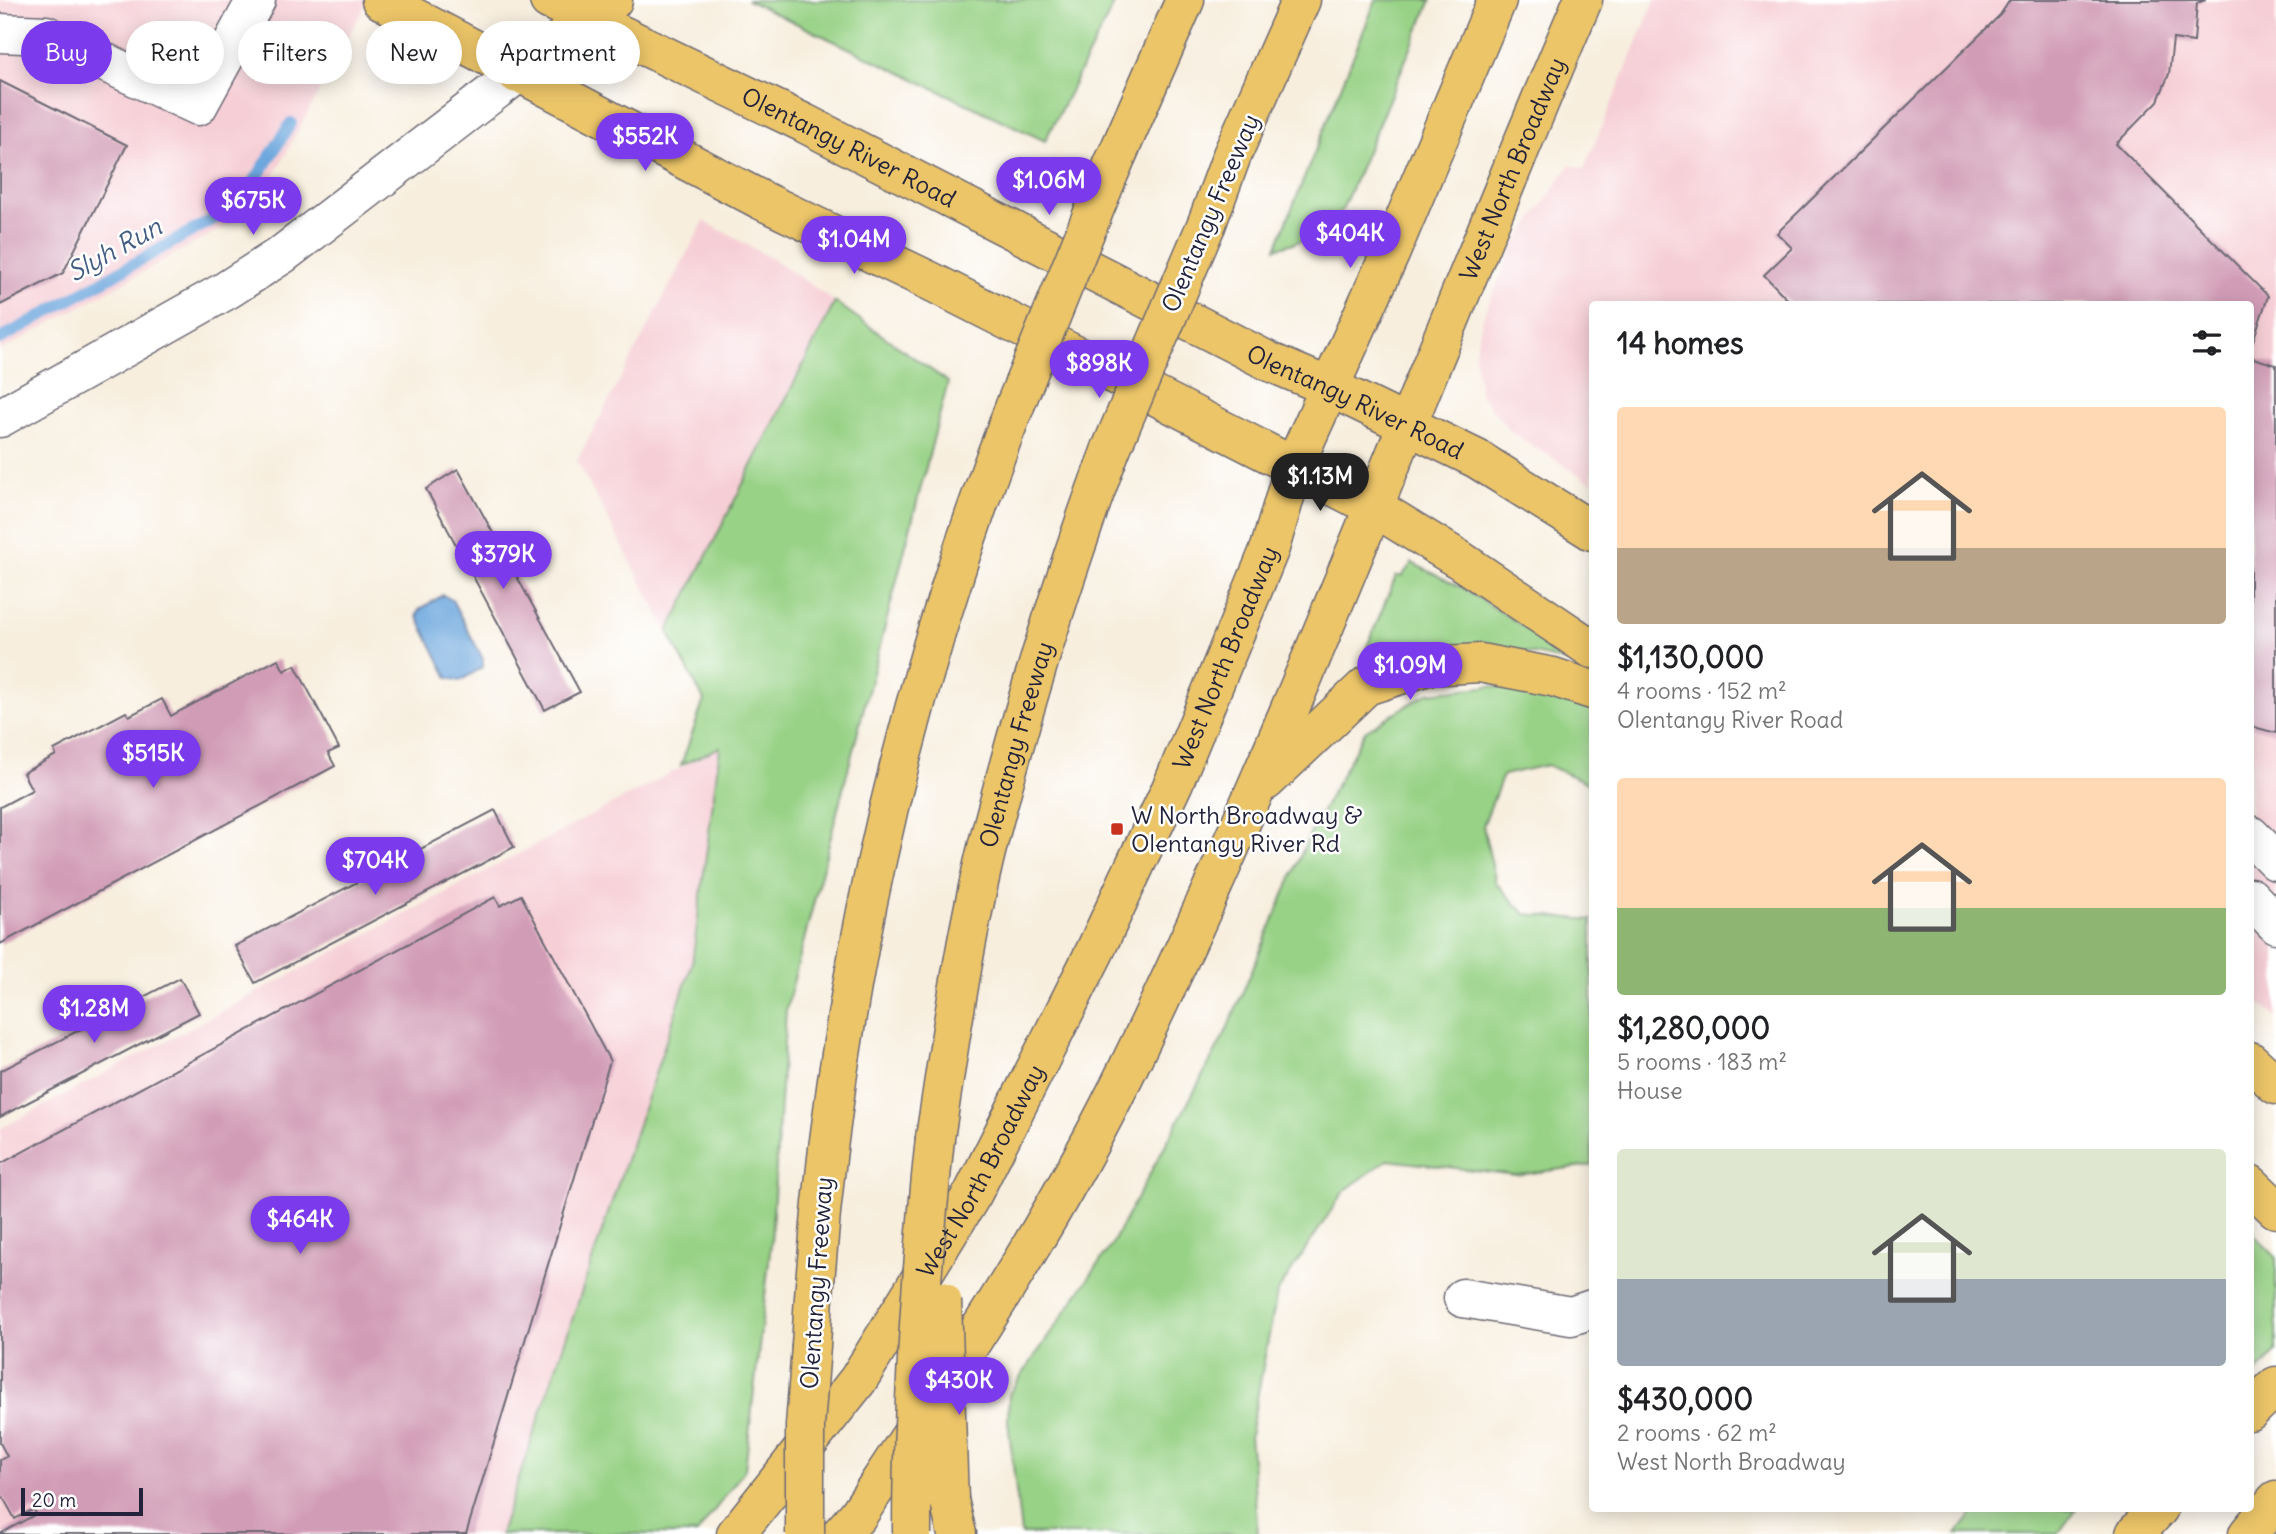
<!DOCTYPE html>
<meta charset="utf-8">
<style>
body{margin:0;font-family:Delius,sans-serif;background:#f6f6f6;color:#202124;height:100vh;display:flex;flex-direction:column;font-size:26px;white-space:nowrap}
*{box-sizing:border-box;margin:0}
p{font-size:23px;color:#757577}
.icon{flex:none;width:38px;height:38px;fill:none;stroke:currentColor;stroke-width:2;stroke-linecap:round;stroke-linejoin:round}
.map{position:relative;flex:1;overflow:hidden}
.sheet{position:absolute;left:1589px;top:301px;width:665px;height:1211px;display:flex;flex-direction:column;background:#fff;border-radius:7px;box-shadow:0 4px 18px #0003}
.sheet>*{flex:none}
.top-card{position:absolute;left:21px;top:21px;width:665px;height:63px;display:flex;gap:14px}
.scale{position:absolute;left:21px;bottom:18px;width:122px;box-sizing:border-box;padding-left:7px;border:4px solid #22223b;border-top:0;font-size:19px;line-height:24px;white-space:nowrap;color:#22223b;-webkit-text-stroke:5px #fff;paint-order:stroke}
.price{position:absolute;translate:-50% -60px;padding:0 16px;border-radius:24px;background:#7c3aed;color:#fff;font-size:23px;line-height:46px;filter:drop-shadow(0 2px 4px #0008)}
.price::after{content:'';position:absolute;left:50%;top:42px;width:21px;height:16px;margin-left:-10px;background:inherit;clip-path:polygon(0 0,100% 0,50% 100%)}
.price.on{background:#222;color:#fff}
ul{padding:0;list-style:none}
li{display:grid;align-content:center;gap:14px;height:371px;padding:0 28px}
li span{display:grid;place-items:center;height:217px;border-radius:7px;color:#555}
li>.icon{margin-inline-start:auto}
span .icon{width:126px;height:126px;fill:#fffc;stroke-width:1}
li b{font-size:30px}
h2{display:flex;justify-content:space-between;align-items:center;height:84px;padding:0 28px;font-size:30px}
.pill{padding:0 24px;border-radius:32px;background:#fff;box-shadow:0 4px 18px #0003;font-size:24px;line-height:63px}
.pill.on{background:#7c3aed;color:#fff}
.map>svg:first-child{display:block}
.built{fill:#f6cfd6}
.green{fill:#98d286;stroke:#5d7a60;stroke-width:2}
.water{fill:#6da7dd;stroke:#48648c;stroke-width:2}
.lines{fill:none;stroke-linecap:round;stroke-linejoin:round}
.stream{stroke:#6da7dd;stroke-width:12}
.building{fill:#d19db6}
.minor-casing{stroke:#6d6974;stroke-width:41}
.major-casing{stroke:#6d6974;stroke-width:41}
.highway-casing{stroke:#6d6974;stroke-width:41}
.minor{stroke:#fff;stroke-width:38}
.major{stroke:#ecc569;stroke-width:38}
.highway{stroke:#ecc569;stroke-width:38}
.highway-bridge-casing{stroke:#6d6974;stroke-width:41;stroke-linecap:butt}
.highway-bridge{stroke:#ecc569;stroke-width:38}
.poi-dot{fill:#c8321e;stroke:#fff;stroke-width:2.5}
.labels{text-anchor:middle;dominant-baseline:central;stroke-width:5;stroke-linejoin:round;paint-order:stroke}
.street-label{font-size:24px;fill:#22223b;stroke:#fff}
.poi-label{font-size:24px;fill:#22223b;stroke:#fff;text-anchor:start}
.water-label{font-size:26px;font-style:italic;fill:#445e84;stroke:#fff}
</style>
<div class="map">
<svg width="2276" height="1534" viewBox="0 0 2276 1534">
<rect width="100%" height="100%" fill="#fff"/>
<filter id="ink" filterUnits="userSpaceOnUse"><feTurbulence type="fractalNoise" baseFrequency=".0143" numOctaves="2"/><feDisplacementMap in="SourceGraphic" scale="14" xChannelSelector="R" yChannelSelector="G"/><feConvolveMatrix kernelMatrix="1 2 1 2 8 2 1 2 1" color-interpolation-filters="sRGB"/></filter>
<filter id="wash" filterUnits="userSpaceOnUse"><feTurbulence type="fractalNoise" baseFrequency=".00686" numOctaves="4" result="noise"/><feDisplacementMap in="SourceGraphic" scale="28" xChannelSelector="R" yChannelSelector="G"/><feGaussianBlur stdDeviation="1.57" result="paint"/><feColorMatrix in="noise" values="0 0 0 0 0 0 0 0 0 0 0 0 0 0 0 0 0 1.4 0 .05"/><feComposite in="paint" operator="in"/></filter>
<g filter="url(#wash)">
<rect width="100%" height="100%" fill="#f7eede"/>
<path class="built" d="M0,0h368l-112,209 -256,142z
M1655,0h621v1017l-26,-22v-691h-658v179l-81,-51 -30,-36 -7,-41 10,-41 29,-66 57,-83 14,4z
M704,221l74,41 57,40 -167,330 -91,-171z
M720,747l-28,217 -192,570h-500v-405z"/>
<path class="green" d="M747,0h369l-71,141z
M1376,0h55l-88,208c-19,29 -34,31 -67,40z
M835,302l113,80 -162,628 -15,233 -26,226 -48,65h-197l192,-570 28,-217 -39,18 23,-65 -36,-68z
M1412,563l53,26 127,82c-69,-28 -148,-32 -219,-7l-7,-15 30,-73h6z
M1491,686l70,8 31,13v78l-45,-20 -44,10 -20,51 13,57 29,31 67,6v245l-76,10 -129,-15 -43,31 -67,102 -27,142 8,99h-237l-13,-113 1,-27 103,-150 113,-210 84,-198 56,-105 63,-38z
M2250,1231l26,26v95l-25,27z
M1976,1509v-1l100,1 -18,25h-101z"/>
<path class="water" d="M443,595l9,5 31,59v8l-23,14 -12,-3 -31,-62 2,-6z"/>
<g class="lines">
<path class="stream" d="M0,339l226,-127 18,-14 47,-75"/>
</g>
<g id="blocks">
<path class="building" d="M2010,0h196l-9,3 -3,39 -21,-3 -4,35 -11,27 -42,43 152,152 -17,51 -1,-43h-458l-28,-29 28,-27 -15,-15 223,-218z
M0,81l127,64 -64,128 -63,32z
M2250,357l26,8v368l-26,-7z
M458,469l122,223 -35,18 -119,-221z
M278,659l6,12 11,-6 44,83 -11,5 7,13 -335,178v-137l32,-17 -9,-17 33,-18 -2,-5 72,-38 3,4 33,-17 9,17z
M495,810l19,37 -259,136 -20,-37z
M521,895l89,166 -144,473h-466l36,-20 -2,-5 -19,10 -15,-27v-32l7,-4 -7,-13v-279l495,-267 5,9z
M180,978l19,35 -199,104v-46z"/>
</g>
</g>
<g filter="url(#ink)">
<use href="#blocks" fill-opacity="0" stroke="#6d6974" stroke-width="2"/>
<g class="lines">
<defs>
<path id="minor" d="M0,33l46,2 152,71 58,-106
M0,418l227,-128 56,-36 234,-180
M2250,835l26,26
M2250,897l26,27
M1463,1298l108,18 21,-7"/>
<g id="major">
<path d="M381,0l380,200 171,82 442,225 86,53 132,89"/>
<path id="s1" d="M549,0l255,123 466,239 59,25 148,72 115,72"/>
<path d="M517,74l71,-56"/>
<path d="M1266,781l100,-95 62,-20 52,-3 73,14 39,13"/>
<path d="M2250,1061l26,24"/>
<path d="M2250,1184l26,25"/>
<path id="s2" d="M736,1534l122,-154 115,-187 121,-240 80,-171 96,-234 24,-82 96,-212 107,-254"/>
<path id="s3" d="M841,1534l17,-19c97,-146 195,-291 271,-449 169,-348 301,-711 454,-1066"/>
</g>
<g id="highway">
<path d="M588,18l25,-18"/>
<path d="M1108,176l77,-176"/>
<path d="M1207,223l25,-68 69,-155"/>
<path id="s4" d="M935,1138c16,-104 31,-211 58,-314 33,-126 72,-253 118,-375"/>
<path d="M811,1346c17,-323 87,-643 205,-943"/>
<path d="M2250,1411l26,-25"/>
<path d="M949,1500l8,34"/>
<path d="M2135,1534l24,-26"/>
<path d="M2248,1534l28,-34"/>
</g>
</defs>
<use href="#minor" class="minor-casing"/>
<use href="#major" class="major-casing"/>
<use href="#highway" class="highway-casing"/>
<use href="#minor" class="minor"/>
<use href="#major" class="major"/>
<use href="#highway" class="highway"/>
<defs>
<path id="highway-bridge" d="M1016,403l92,-227
M1111,449l96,-226
M942,1301l7,199
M805,1534v-108l6,-80
M912,1534c0,-133 9,-264 23,-396"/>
</defs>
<use href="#highway-bridge" class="highway-bridge-casing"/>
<use href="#highway-bridge" class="highway-bridge"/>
</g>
</g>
<rect class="poi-dot" x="1110" y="822" width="14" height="14" rx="3.5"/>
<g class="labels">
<g class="street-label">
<text stroke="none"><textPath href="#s1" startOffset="334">Olentangy River Road</textPath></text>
<text stroke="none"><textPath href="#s3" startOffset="1526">West North Broadway</textPath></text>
<text transform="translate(1210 213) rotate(-67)">Olentangy Freeway</text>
<text stroke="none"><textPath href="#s1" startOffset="901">Olentangy River Road</textPath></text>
<text stroke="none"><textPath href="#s2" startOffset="1008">West North Broadway</textPath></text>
<text stroke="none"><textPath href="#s4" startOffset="402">Olentangy Freeway</textPath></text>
<text stroke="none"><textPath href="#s2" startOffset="439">West North Broadway</textPath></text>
<text transform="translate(816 1283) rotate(-86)">Olentangy Freeway</text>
</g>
<g class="poi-label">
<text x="1131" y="815">W North Broadway &amp;<tspan x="1131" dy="28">Olentangy River Rd</tspan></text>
</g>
<g class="water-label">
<text transform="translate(114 249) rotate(-29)">Slyh Run</text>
</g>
</g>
</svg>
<div class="scale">20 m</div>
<b class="price" style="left:645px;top:173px">$552K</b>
<b class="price" style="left:1049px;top:217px">$1.06M</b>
<b class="price" style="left:253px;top:237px">$675K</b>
<b class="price" style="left:1350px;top:270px">$404K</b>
<b class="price" style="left:854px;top:276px">$1.04M</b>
<b class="price" style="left:1099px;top:400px">$898K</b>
<b class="price on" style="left:1320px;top:513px">$1.13M</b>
<b class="price" style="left:503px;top:591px">$379K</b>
<b class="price" style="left:1410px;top:702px">$1.09M</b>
<b class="price" style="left:153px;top:790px">$515K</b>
<b class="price" style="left:375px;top:897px">$704K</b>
<b class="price" style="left:94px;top:1045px">$1.28M</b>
<b class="price" style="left:300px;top:1256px">$464K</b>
<b class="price" style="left:959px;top:1417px">$430K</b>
<div class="top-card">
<a class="pill on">Buy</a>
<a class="pill">Rent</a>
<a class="pill">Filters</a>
<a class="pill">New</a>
<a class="pill">Apartment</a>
</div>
<section class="sheet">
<h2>14 homes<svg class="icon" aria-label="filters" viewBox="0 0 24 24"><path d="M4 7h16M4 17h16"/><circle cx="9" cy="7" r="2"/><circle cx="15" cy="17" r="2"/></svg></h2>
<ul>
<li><span style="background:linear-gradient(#ffd9b3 65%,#b9a48a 0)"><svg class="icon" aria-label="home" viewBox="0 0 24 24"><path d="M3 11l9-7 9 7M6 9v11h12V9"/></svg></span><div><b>$1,130,000</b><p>4 rooms · 152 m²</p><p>Olentangy River Road</p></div></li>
<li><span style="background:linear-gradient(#ffd9b3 60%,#8fb573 0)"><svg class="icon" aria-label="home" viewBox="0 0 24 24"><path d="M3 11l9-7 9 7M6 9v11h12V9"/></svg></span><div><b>$1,280,000</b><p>5 rooms · 183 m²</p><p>House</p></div></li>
<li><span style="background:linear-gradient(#dfe7d0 60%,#9aa5b1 0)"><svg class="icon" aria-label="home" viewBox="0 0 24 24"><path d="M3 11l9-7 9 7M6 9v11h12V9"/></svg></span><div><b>$430,000</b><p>2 rooms · 62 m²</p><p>West North Broadway</p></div></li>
</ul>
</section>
</div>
